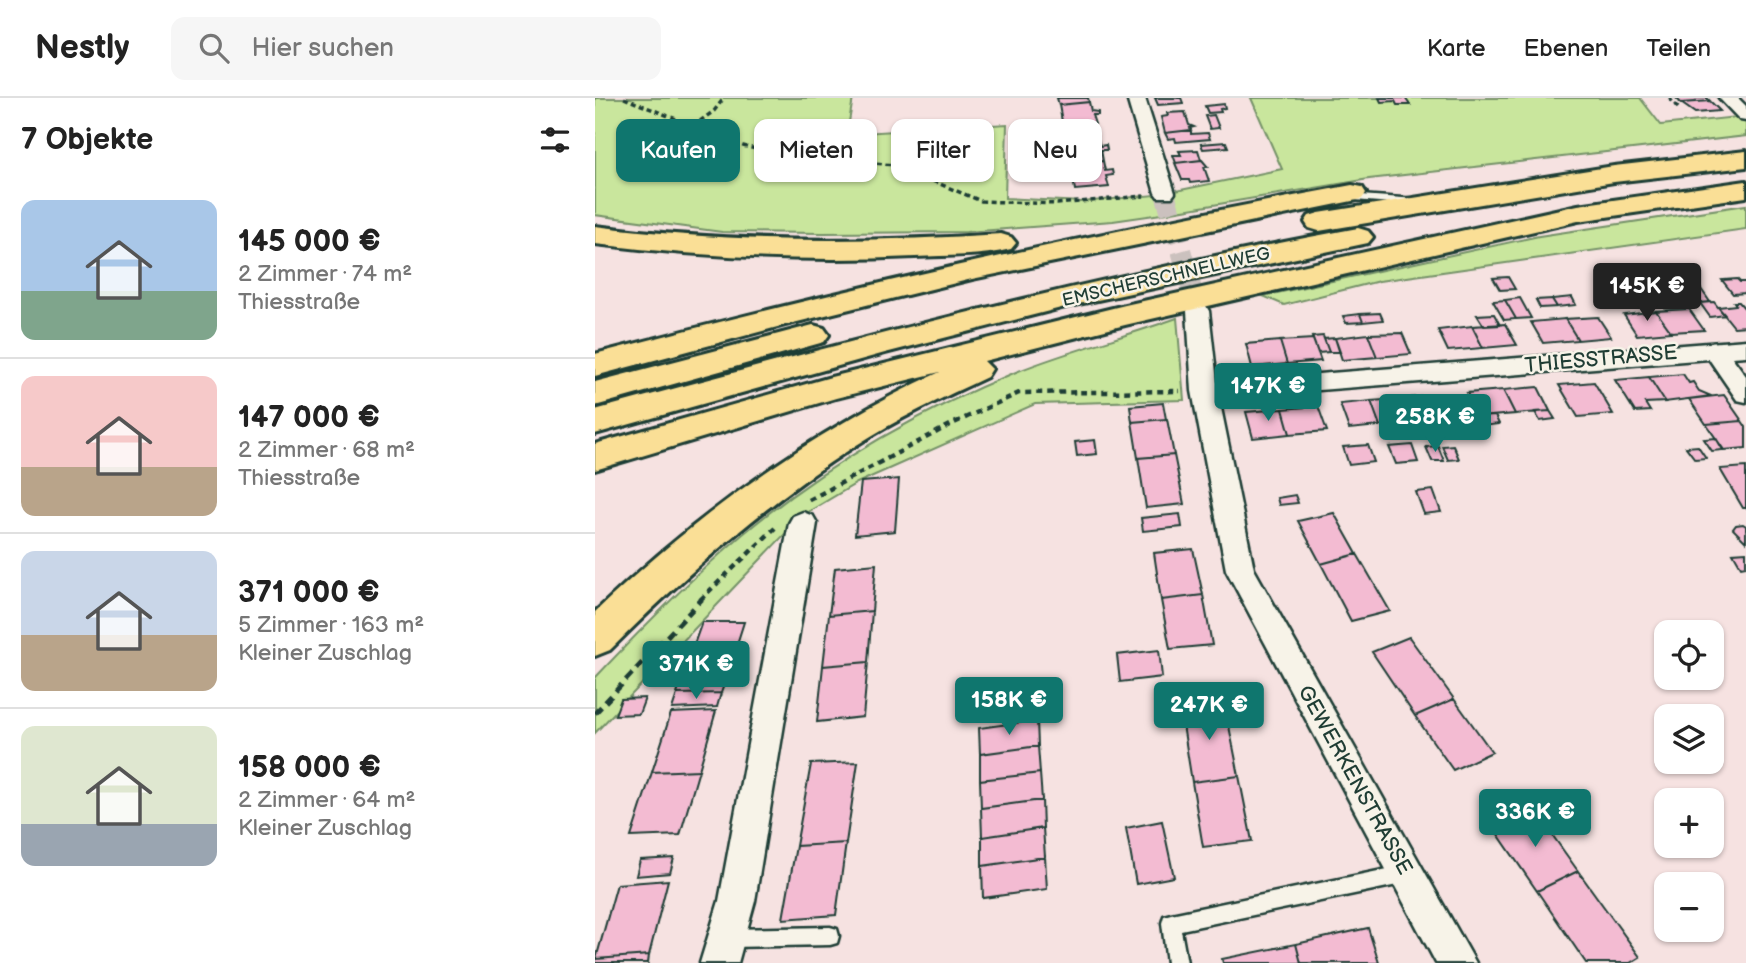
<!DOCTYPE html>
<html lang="de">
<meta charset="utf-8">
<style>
body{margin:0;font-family:"Balsamiq Sans",sans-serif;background:#f6f6f6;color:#222;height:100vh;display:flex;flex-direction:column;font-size:26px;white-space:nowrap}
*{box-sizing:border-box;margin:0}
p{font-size:23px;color:#767676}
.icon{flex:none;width:38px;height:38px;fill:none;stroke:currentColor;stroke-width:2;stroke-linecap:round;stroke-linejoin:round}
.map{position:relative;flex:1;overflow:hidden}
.side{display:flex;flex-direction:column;background:#fff;width:595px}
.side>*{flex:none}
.banner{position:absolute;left:21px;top:21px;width:665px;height:63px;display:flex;gap:14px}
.buttons{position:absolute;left:1059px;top:522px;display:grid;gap:14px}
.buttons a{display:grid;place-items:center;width:70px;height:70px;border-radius:14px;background:#fff;box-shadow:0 2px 5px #0004;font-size:35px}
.price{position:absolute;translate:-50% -60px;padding:0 16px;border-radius:7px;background:#0f766e;color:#fff;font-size:23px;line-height:46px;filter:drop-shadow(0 2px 4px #0008)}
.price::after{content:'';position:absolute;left:50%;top:42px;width:21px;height:16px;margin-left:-10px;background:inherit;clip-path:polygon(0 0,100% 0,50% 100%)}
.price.selected{background:#222;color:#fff}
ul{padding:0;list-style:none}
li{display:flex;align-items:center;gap:21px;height:175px;padding:0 21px}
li+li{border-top:2px solid #e0e0e0}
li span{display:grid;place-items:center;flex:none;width:196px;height:140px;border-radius:14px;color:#555}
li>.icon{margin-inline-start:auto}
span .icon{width:84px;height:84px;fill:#fffc;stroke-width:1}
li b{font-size:30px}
h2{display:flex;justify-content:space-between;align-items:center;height:84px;padding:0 21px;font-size:30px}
.pill{padding:0 24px;border-radius:14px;background:#fff;box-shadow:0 2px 5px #0004;font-size:24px;line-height:63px}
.pill.selected{background:#0f766e;color:#fff}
header{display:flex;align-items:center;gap:42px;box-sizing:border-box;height:98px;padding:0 35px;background:#fff;border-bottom:2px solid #e0e0e0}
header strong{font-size:33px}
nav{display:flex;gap:38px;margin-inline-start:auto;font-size:24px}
.search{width:490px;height:63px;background:#f6f6f6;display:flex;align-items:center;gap:18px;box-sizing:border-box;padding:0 24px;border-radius:14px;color:#767676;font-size:26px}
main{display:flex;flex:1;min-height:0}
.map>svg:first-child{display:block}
.green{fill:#c9e69d;stroke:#749268;stroke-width:2}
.building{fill:#f3bbd2;stroke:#1f3d34;stroke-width:2}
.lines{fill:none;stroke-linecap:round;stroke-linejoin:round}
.minor-tunnel{stroke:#cbc1be;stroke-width:20;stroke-dasharray:20 10;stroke-linecap:butt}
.service-casing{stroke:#1f3d34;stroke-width:5}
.minor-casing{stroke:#1f3d34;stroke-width:5}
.motorway-casing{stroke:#1f3d34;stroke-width:6}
.path-far2{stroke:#1f3d34;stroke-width:3.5;stroke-dasharray:5 3.5;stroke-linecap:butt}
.path-far1{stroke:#1f3d34;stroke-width:4.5;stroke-dasharray:6 5;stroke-linecap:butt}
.path{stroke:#1f3d34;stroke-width:5;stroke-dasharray:9 6;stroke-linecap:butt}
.service{fill:#f7f3e8;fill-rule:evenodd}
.minor{fill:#f7f3e8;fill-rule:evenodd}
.motorway{fill:#fadf96;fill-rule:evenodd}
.labels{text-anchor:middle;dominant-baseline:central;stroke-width:5;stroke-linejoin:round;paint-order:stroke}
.far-street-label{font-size:18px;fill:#1f3d34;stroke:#f7f3e8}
.street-label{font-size:21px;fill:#1f3d34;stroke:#f7f3e8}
</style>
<header>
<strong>Nestly</strong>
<div class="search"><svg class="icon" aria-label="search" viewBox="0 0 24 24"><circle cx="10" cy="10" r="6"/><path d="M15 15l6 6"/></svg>Hier suchen</div>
<nav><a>Karte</a><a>Ebenen</a><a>Teilen</a></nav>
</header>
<main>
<section class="side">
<h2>7 Objekte<svg class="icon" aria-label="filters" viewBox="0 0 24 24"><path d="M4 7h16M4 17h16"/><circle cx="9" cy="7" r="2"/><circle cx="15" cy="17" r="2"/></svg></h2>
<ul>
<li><span style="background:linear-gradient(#a9c7e8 65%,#7fa58c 0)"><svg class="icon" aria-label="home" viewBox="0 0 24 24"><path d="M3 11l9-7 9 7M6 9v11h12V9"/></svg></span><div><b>145 000 €</b><p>2 Zimmer · 74 m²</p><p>Thiesstraße</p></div></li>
<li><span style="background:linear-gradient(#f6c9c9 65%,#b9a48a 0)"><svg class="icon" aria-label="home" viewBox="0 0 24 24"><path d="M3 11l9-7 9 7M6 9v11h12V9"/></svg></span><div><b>147 000 €</b><p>2 Zimmer · 68 m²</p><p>Thiesstraße</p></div></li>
<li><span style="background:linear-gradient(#c9d6e8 60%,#b9a48a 0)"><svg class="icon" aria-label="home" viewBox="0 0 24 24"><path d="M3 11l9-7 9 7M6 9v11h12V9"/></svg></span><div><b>371 000 €</b><p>5 Zimmer · 163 m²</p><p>Kleiner Zuschlag</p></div></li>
<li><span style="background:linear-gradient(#dfe7d0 70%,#9aa5b1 0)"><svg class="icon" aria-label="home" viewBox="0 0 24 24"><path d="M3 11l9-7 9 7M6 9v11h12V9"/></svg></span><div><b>158 000 €</b><p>2 Zimmer · 64 m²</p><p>Kleiner Zuschlag</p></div></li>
</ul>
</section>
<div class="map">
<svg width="1151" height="865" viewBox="0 0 1151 865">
<rect width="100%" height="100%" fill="#f6e2e1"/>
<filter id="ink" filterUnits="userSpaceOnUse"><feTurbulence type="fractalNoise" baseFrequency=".0143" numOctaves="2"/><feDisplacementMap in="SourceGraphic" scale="14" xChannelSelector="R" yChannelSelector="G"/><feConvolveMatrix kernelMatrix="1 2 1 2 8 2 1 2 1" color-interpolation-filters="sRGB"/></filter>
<g filter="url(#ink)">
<path class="green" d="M0,0h258l-6,36 160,-10 -2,74 77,4 83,-8 4,19 -56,8 -147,11 -144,1 -100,-1 -127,-17z
M656,0h389l21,27 85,-9v20l-377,43 -198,33 -5,-19 116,-24z
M1151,107v24l-367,52 -95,24 -21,-9 276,-60z
M582,220l7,82 -149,4 -178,79 -54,32 -208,218v-55c47,-50 96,-100 148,-144 81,-68 176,-122 273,-162 52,-21 108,-35 161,-54z"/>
<path class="building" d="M462,0h31l1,4 -30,3z
M560,0h26l2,5 -25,2z
M784,0h26l5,7h-13l-2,-4 -14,1z
M1081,0h31l3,3 -29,2z
M1115,3l10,10 -25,2 -14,-10z
M494,4l2,9 7,1v3h-6l3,9 -32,3 -4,-22z
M629,6l1,4 -5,1 1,3 -13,1 -3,-7z
M590,14l4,13 5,2 -4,1 1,2 -26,3 -4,-16 7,-1 -1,-3z
M619,17l5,13 -9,1 -5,-13z
M596,32v4l17,-1 2,6 -34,3 -1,-4 -7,1 -3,-6z
M502,38l3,10 6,-1 1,5h-6l2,11 -33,3 -5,-25z
M631,44l2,5 -25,2 -2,-5z
M603,52l3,10 -25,3 -3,-8h8l-2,-4z
M607,62l6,7h-4l5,14 -19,2 -1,-3h-7l-7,-17z
M508,63l2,10 7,-1 1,5 -7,1 3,11 -34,3 -5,-26z
M913,179l7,12 -15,1 -7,-12z
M1142,181l3,3h6v11l-13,1 -11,-14z
M1050,187l4,7 12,-1 5,7 -18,1 -9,-13z
M1033,188h11l9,13 -16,2 -5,-8h5z
M1103,190l3,1 9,13 -10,1 -11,-14z
M977,199l4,8 -19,2 -5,-8z
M925,200l11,20 -15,1 -11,-19z
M957,201l5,8 -17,1 -4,-8z
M910,202l11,19 -12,1 -11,-19z
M1119,204l4,5 7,8 -15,2 -10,-14z
M1139,204h5l7,8v16l-12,1 -16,-20 18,-2z
M1094,211l15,21 -33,2 -15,-21z
M1061,213l15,21 -34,3 -13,-20z
M785,215l3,7 -20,2 -3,-8z
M765,216l3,8 -17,1 -3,-7z
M899,216l6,11 -16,1 -7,-11z
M1003,219l13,20 -33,3 -13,-21z
M970,221l13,21 -35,3 -12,-21z
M910,226l12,21 -34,3 -11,-22z
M877,228l11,22 -35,3 -10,-21z
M807,235l9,21 -34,3 -9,-23z
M773,236l9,23 -35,3 -7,-22z
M728,238l6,16 -11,1 -6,-16z
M740,240l5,14h-11l-5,-13z
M718,241l8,22 -34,3 -7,-23z
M685,243l7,23 -35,3 -6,-23z
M1088,276l6,9 4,-1 6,9 12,5 -46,6 -16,-25z
M1054,279l16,25 -20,1 5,8 -15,1 -20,-32z
M999,284l19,32 -35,3 -19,-32z
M943,289l12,24 -35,3 -12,-24z
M908,292l12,24 -37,3 -11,-24z
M1129,297l18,26 -36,3 -17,-25z
M833,298l10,25 -30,3 -9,-25z
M804,301l9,25 -28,2 -9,-25z
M776,303l9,25 -31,3 -9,-25z
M568,305l3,16 -34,3 -2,-16z
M723,308l9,25 -37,3 -7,-25z
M688,311l7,25 -37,4 -7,-26z
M955,313l5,8 -15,2 -5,-9z
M900,318l4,8 -17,2 -4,-9z
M572,321l7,36 -36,3 -6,-36z
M1147,323l4,6v21l-22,2 -18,-26z
M1121,340l7,12 -11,1 -8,-12z
M500,342l2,14 -20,2 -2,-14z
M773,347l6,17 -25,3 -6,-18z
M817,347l6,17 -22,2 -7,-17z
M858,347l6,14 -11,1 -6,-14z
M843,348l6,15h-12l-6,-14z
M1103,348l8,12 -11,1 -9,-12z
M579,357l10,49 -38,4 -8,-50z
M1151,369v41h-3l-23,-39z
M304,381l-4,52 -40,4 6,-53z
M838,392l8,22 -17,2 -8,-22z
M700,397l3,8 -19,2 -2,-7z
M739,415l23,41 -36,10 -23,-43z
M585,416l2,13 -39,4 -2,-13z
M1148,426l3,2v16l-13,-13 3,-4z
M598,451l10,46 -42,5 -7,-47z
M1151,454v14l-5,1 -8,-14z
M762,456l33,57 -39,10 -30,-57z
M281,466l-4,47 -43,4 6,-47z
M608,497l9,50 -42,4 -9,-49z
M277,513l-4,51 -45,4 6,-51z
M107,524h42l-17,53h-44z
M814,539l45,62 -39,17 -43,-64z
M564,552l3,27 -42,5 -3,-27z
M273,564l-5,55 -46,5 6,-56z
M87,581h44l-5,14 -44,1z
M126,595l-4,14 -45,2 5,-15z
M50,600l-6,16 -24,1 6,-16z
M859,601l38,53 -39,18 -38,-54z
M629,603l15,75 -47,6 -12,-76z
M121,613l-17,59 -47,2 19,-59z
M442,622l1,26 -58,8 -1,-26z
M443,648l2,27 -60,7v-26z
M263,664l-12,81 -50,3 15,-82z
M104,672l-19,65 -49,2 21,-65z
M445,675l2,27 -61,8 -1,-28z
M644,678l13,65 -49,6 -11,-65z
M447,702l1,28 -61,9 -1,-29z
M938,710l45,63 -41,20 -44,-64z
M567,723l12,56 -38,7 -10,-56z
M448,730l2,29 -63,9v-29z
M251,745l-10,72 -53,4 13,-73z
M450,759l2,32 -64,9 -1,-32z
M79,760l-4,15 -34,3 4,-16z
M983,773l62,86 -10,6h-44l-49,-72z
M73,782l-19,75 -53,4 21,-75z
M773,830l11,35h-78l-5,-19z
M701,846l5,19h-78l-1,-4z
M54,857l-1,8h-53l1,-4z"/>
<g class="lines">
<path class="minor-tunnel" d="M570,95l33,118"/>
<defs>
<path id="service" d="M751,96l71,5 5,3 -5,3 -75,-6 -1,-2z
M812,767l6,3 3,6 -3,6 -6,3 -226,47 6,33h-20l-5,-40 2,-7 7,-2z
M235,829l7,2 2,7 -2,7 -7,2 -102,2 -7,-2 -2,-7 2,-7 7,-2z"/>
<path id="minor" d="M532,0h18l30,95 -3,4h-14l-3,-4z
M1124,0h19l8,8v15l-6,-1z
M603,206l8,2 3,5 8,71 529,-42v16l-14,1 14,19v26l-9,-2 -28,-41 -490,39 35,171 222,394h-40l-210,-393 -34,-179 -5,-80 3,-5z
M208,414l10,4 4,7 -62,378 -17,62h-38l19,-62 70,-378 4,-7z"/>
<path id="motorway" d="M1151,53v16l-132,15 -295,49 -10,-3 -4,-6 4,-6 10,-3 295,-47z
M1151,83v16l-168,24 -453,104 -141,36 8,8 -5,8c-45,21 -90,42 -132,69 -90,58 -170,129 -245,204l-15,6v-44c103,-98 217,-181 345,-240l-104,26 -241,72v-26l236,-67 294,-72 453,-100z
M757,87l10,2 4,6 -4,6 -390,80 -187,46 -190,51v-22c250,-66 502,-122 757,-169z
M0,128c136,17 270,17 406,8l10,3 5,6 -5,6c-30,8 -64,6 -96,8 -107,5 -213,0 -320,-13z
M763,130l10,3 5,6 -5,6 -299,63 -184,47 -290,81v-24c253,-69 505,-135 763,-182z
M218,227l11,3 5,7 -5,7 -229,64v-24z"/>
</defs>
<use href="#service" class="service-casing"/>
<use href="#minor" class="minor-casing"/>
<use href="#motorway" class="motorway-casing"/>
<path class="path-far2" d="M29,0l119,48 31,7 120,12 87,36 76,3 87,-8
M1074,0l11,12
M98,28l21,-15 10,-13"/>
<path class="path-far1" d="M214,402l143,-76 67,-31 161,-2
M105,502l75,-72"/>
<path class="path" d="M0,615l107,-114"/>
<use href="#service" class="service"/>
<use href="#minor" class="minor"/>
<use href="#motorway" class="motorway"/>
</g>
</g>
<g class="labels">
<g class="far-street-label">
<text transform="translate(571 179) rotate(-13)">EMSCHERSCHNELLWEG</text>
</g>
<g class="street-label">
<text transform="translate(1006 261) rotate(-5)">THIESSTRASSE</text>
<text transform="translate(760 682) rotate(61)">GEWERKENSTRASSE</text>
</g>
</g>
</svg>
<div class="buttons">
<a><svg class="icon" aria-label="locate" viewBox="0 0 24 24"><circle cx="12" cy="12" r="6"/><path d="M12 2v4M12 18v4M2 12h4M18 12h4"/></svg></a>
<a><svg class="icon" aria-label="layers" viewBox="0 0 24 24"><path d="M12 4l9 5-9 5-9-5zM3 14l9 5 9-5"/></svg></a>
<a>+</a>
<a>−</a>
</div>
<b class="price selected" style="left:1052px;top:225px">145K €</b>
<b class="price" style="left:673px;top:325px">147K €</b>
<b class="price" style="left:840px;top:356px">258K €</b>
<b class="price" style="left:101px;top:603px">371K €</b>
<b class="price" style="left:414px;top:639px">158K €</b>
<b class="price" style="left:614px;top:644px">247K €</b>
<b class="price" style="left:940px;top:751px">336K €</b>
<div class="banner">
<a class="pill selected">Kaufen</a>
<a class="pill">Mieten</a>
<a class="pill">Filter</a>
<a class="pill">Neu</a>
</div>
</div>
</main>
